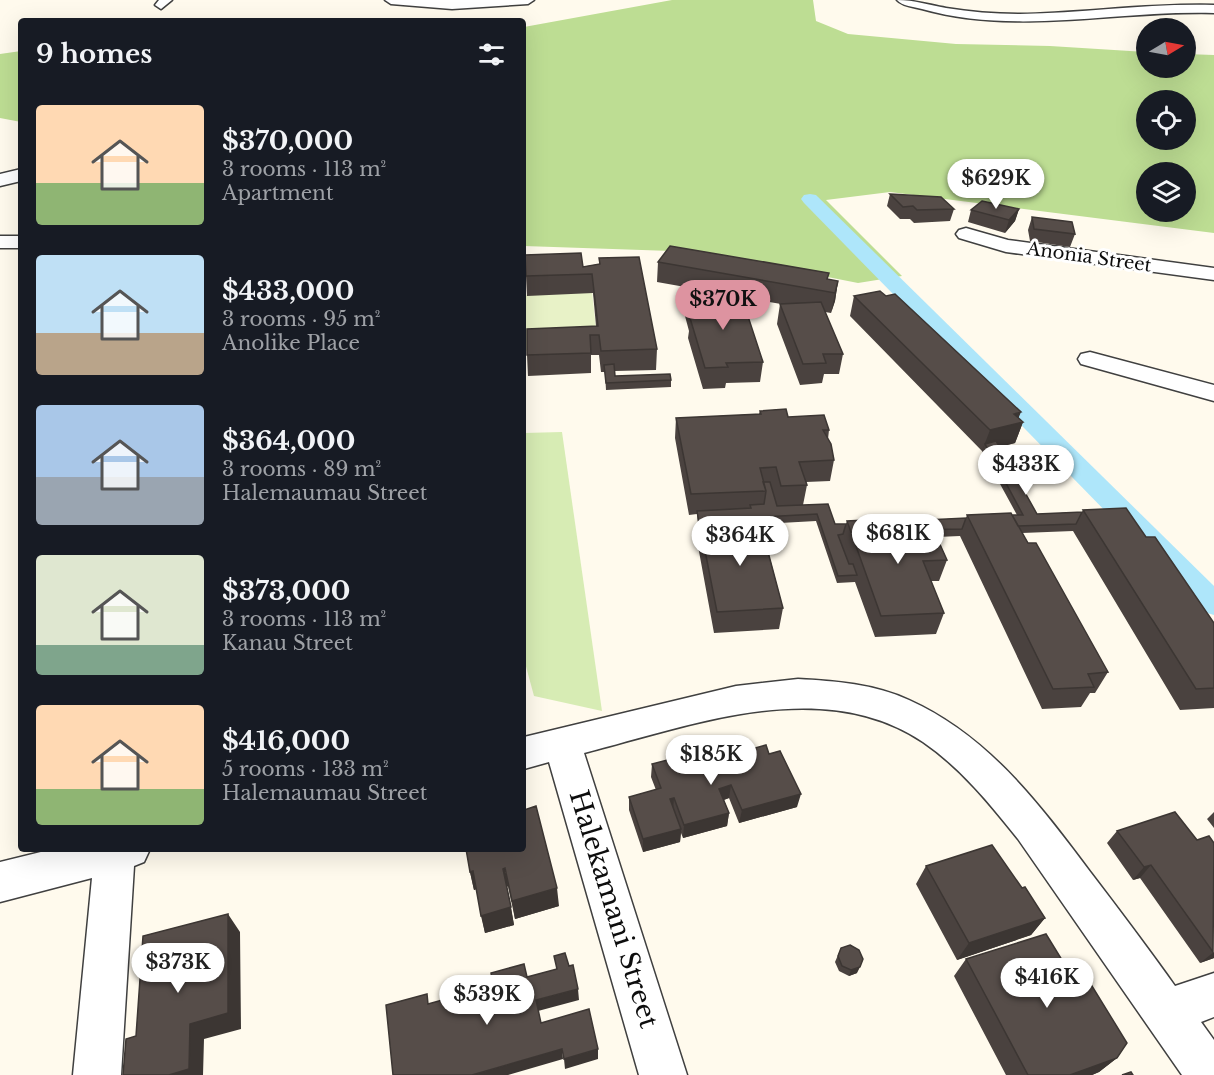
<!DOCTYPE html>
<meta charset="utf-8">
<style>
body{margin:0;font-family:"Libre Baskerville",serif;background:#20242c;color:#f1f3f6;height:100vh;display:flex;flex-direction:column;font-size:22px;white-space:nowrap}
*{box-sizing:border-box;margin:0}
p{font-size:20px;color:#9ea1a6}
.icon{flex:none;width:33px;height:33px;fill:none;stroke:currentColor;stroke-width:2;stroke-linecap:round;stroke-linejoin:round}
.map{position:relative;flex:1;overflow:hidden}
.side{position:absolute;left:18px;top:18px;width:508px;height:834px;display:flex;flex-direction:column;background:#171b24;border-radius:6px;box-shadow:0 6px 24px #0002}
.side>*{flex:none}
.needle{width:39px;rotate:80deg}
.buttons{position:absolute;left:1136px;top:18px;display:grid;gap:12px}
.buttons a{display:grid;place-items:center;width:60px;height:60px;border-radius:50%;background:#171b24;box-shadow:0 6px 24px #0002;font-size:30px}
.price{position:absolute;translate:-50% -51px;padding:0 14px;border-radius:21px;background:#fff;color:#222;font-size:20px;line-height:39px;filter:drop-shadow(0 2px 3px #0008)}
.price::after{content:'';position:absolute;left:50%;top:36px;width:18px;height:14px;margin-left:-9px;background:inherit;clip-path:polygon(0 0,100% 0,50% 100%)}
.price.on{background:#dd93a0;color:#111}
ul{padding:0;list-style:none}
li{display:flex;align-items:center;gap:18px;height:150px;padding:0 18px}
li span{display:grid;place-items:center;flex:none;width:168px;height:120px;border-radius:6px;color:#555}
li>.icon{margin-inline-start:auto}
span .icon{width:72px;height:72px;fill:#fffc;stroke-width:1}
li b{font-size:26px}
h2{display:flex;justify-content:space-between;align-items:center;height:72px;padding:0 18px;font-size:26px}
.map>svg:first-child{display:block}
.green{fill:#d7ecb4}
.forest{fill:#bddd93;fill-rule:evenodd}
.pitch{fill:#e8f2c7}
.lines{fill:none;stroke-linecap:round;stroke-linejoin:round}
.canal{fill:#aee6fa;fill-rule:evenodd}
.minor-casing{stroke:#404040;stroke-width:3}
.minor{fill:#fff;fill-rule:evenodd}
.wall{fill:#4a423f}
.shaded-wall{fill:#3c3633}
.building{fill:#564d49;stroke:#3c3633;stroke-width:1.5}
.labels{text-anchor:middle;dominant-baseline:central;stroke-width:6;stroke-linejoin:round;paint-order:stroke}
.far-street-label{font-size:18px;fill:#0d0d0d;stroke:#fff}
.near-street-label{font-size:26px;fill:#0d0d0d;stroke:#fff}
</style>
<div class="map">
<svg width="1214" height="1075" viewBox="0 0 1214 1075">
<rect width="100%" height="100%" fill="#fffaed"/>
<path class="green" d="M562,432l40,279 -68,-15 -10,-37v-226z"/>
<path class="forest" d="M672,0h141l3,21 32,13 108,10 94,2 96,6v16h39v-14l29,1v178l-324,-41 -64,8 76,76 -44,7 -157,-31 -177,-6v-219zM1146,100h39v40h-39zM1146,172h39v40h-39z
M21,51v71l-21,-4v-64z"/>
<path class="pitch" d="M592,292l6,54 -74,5v-56z"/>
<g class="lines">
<path class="canal" d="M810,194l6,1 398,391v29l-10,-3 -400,-409 -3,-4 3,-4z"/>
<defs>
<path id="minor" d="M159,0h13l-11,9 -6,-4z
M385,0h149l-6,4 -76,5 -61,-5z
M897,0c18,0 32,5 49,8 25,4 49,6 74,6 65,-1 129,-11 194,-9v8c-97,-3 -197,23 -292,-4 -8,-2 -20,-3 -25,-9z
M21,169v12l-21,5v-12z
M966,228l42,12 206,28v12l-208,-28 -47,-14 -3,-4 3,-4z
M0,236h21v12h-21z
M1090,352l124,33v16l-133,-37 -3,-5 3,-5z
M798,679c38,2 76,5 111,21 80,36 131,105 182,173 29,38 57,75 84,113l39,-13v44l-13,5 13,18v35h-32l-164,-236c-28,-35 -57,-71 -95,-97 -101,-68 -233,-16 -339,11l103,322h-48l-90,-313 -25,7v-32l212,-51z
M53,849h97l-6,13 -10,4 -13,209h-48l19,-197 -92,24v-40z"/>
</defs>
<use href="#minor" class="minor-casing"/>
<use href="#minor" class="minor"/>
</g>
<path class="wall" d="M890,194l64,15 -4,12 -36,2 -4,-4h-10l-13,-13z
M1019,209l-4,12 -10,12 -37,-11 3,-12z
M1032,217l43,17 -5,13 -40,-6 -2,-11z
M599,258l58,91 -1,21 -41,1v5l56,4v7l-65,3 -1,-18h-4l-2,-17h-8v18l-63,3 -1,-21 69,-29 -3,-33 -66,3 -1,-20 73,-12z
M658,262l180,19 -3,20 -4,12 -6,-1 18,42 -4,20h-15l-2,9 -22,2 -23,-61 3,-20h1l-124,-22z
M687,296l21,3 55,63 -3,20 -34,1 -1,5 -22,1 -15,-51 1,-7 -4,-15z
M854,296l169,126 -8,21 -16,4 38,67 45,-2 1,-2 63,27 68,86v85l-34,2 -107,-179 -51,2 86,139 -13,21h-5l-9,14 -39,2 -82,-173 -23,1 10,23 -8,21h-8l13,32 -8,21 -61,3 -20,-55 -18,1 -21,-62 -55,3 22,84 -4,21 -65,4 -16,-87 1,-10 -2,-22 -8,1 -14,-77 1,-20 83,-4 1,-3 28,6 41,13 -1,9 6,21 -4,21 -24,1 1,3 -4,20 32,19h11l1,-3h59l60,-3 1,-3h50l-35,-64 -132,-135z
M741,752l28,2 28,53 -58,16 -10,-25 -5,2 5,13 -2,13 -44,12 -2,-5 -1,9 -37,10 -14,-42v-13l27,-7 -5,-13 1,-13z
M1214,812v16l-7,-9z
M1117,831l80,9 17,118 -14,5 -60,-85 -7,2 -26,-37z
M466,849l93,57 -44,13 -7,-33 -1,1 7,38 -29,8 -9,-44 -2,1 -4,-18z
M926,866l96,22 23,30 -14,17 -74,25 -41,-76z
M841,948l16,25 -8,3 -10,-5 -4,-9z
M966,959l151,99 -18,14 -7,3h-86l-52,-99z"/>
<path class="shaded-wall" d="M1019,209l-4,12 -10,12 4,-13z
M838,281l-3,20 -4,12 4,-20z
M1021,412l-5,12 7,-2 -8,21 -27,7 -3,-6 -3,7 8,-21 24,-16z
M731,785l-2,13 -12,4 2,-13z
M801,794l-4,13 -58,16 3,-13z
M674,798l-1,13 -3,-12z
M729,813l-2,13 -44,12 1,-13z
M681,829l-1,13 -37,10v-13z
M1151,865l-11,13 -7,2 11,-13z
M505,868l3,18 -2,1 -3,-18z
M473,871l4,18 -3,1 -4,-18z
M557,888l2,18 -44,13 -3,-18z
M511,907l3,18 -29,8 -4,-17z
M228,914l12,18 1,97 -37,10 -1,36h-34z
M1045,918l-14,17 -74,25 12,-17z
M1214,952v6l-14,5z
M860,967l-3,6 -8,3 2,-6z
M578,989l1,11 -41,11 -2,-11z
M562,1049l1,10 -55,16h-36z
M598,1049v10l-33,10 -1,-10z
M1117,1058l-18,14 -7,3h-22z"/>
<path class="building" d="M890,194l51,3 13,12 -37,1 -4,-4 -10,1z
M982,201l37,8 -10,11 -38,-10z
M1032,217l40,5 3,12 -41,-5z
M670,246l159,27 -2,6 11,2 -3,12 -177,-31z
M581,253l2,14 17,-3 -1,-6 40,-1 18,92 -56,2 -2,-16h-9l1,18 -64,2v-26l71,-3 -6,-52 -66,2 -1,-21z
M880,291l6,5 9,-2 126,118 -7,2 9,8 -33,8 -136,-134z
M707,295l1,4 34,-1 21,64 -37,1 2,4 -23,1 -15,-50h2l-5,-22z
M821,302l22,52h-20l3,9 -23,1 -23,-60z
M614,364l1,12 55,-2 1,6 -65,3 -2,-18z
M786,409l2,8 36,-2 5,15h-6l8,14 3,16 -35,2 8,23 -26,1 -5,-19 -16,1 6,23 -75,3 -15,-76 85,-4 -1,-3z
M996,441l41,73 45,-2 -6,12 -58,2 -6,-11h11l-38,-71z
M763,482h7l7,24 51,-2 7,20h11l-3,10 -5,1 11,29h4l4,11 -19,1 -21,-62 -107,6 1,4 -11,1v4l-3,-18 54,-3 -1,-3 14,-1 2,-13z
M1126,508l20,29h9l59,86v65l-18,1 -113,-179z
M1011,513l17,30h8l72,129 -20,2 6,13 -41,2 -86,-174z
M905,518l5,12 23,-1 14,31 -24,1 21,52 -63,3 -34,-95z
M966,518l-4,11 -52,1 -4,-9z
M760,522l23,86 -66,4 -17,-87z
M737,742l4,10 25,-7 3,9 11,-3 21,43 -59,16 -11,-25 -12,4 10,24 -45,12 -10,-27 -4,1 11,30 -38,10 -14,-42 32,-9 -9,-24z
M536,806l21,82 -45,13 -7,-33 -2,1 8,38 -30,9 -8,-45 -3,1 -4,-23h58v-39z
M1175,812l22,28 12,-4 5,7 -1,109 -62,-87 -7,2 -27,-36z
M992,845l30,43 3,-1 20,31 -76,25 -43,-77z
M228,914v99l-38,11 -1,45 -20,6h-46l3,-36 10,-3 7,-100z
M1046,934l27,44 11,-5 43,70 -10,15 -47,17h-42l-62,-116z
M850,945l9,5 4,9 -3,8 -9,3 -9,-4 -4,-10 3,-8z
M565,953l4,13 4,-1 5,24 -42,11 5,23 48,-14 9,40 -34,10 -2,-10 -90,26h-79l-7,-70 41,-11 1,10 65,-18 -2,-13 33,-9 3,13 30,-8 -3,-13z
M1131,1072l2,3h-11z"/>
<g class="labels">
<g class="far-street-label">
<text transform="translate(1089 257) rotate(8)">Anonia Street</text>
</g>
<g class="near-street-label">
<text transform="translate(614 909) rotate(73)">Halekamani Street</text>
</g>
</g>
</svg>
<div class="buttons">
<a><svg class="needle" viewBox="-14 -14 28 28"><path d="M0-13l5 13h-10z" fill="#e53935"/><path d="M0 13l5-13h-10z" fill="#9ea1a6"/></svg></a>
<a><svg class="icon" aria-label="locate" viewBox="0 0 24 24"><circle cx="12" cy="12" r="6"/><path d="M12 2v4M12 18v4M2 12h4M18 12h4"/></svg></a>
<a><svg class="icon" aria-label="layers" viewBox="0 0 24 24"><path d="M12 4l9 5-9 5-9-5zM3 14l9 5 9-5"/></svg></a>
</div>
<b class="price" style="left:996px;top:210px">$629K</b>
<b class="price on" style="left:723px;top:331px">$370K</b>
<b class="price" style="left:1026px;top:496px">$433K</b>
<b class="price" style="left:898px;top:565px">$681K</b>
<b class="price" style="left:740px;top:567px">$364K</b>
<b class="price" style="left:711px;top:786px">$185K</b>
<b class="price" style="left:178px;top:994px">$373K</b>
<b class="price" style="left:1047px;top:1009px">$416K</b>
<b class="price" style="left:487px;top:1026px">$539K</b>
<section class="side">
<h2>9 homes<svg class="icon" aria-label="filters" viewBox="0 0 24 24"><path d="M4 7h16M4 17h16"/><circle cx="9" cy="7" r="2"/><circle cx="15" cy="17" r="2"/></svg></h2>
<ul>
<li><span style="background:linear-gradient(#ffd9b3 65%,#8fb573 0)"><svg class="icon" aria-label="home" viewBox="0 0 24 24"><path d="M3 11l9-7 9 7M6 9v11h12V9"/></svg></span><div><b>$370,000</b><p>3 rooms · 113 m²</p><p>Apartment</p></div></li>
<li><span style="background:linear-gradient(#bfe0f5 65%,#b9a48a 0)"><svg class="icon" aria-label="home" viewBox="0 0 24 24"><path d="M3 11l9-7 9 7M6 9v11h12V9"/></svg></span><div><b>$433,000</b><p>3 rooms · 95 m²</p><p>Anolike Place</p></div></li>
<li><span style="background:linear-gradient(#a9c7e8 60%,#9aa5b1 0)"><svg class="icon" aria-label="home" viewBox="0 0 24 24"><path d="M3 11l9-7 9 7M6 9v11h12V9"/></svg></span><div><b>$364,000</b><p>3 rooms · 89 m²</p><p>Halemaumau Street</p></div></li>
<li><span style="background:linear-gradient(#dfe7d0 75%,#7fa58c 0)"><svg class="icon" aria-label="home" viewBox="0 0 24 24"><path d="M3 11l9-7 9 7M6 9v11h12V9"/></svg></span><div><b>$373,000</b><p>3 rooms · 113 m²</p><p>Kanau Street</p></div></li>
<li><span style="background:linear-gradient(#ffd9b3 70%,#8fb573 0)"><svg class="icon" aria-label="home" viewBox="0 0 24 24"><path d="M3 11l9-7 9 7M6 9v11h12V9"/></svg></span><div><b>$416,000</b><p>5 rooms · 133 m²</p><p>Halemaumau Street</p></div></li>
</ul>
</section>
</div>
